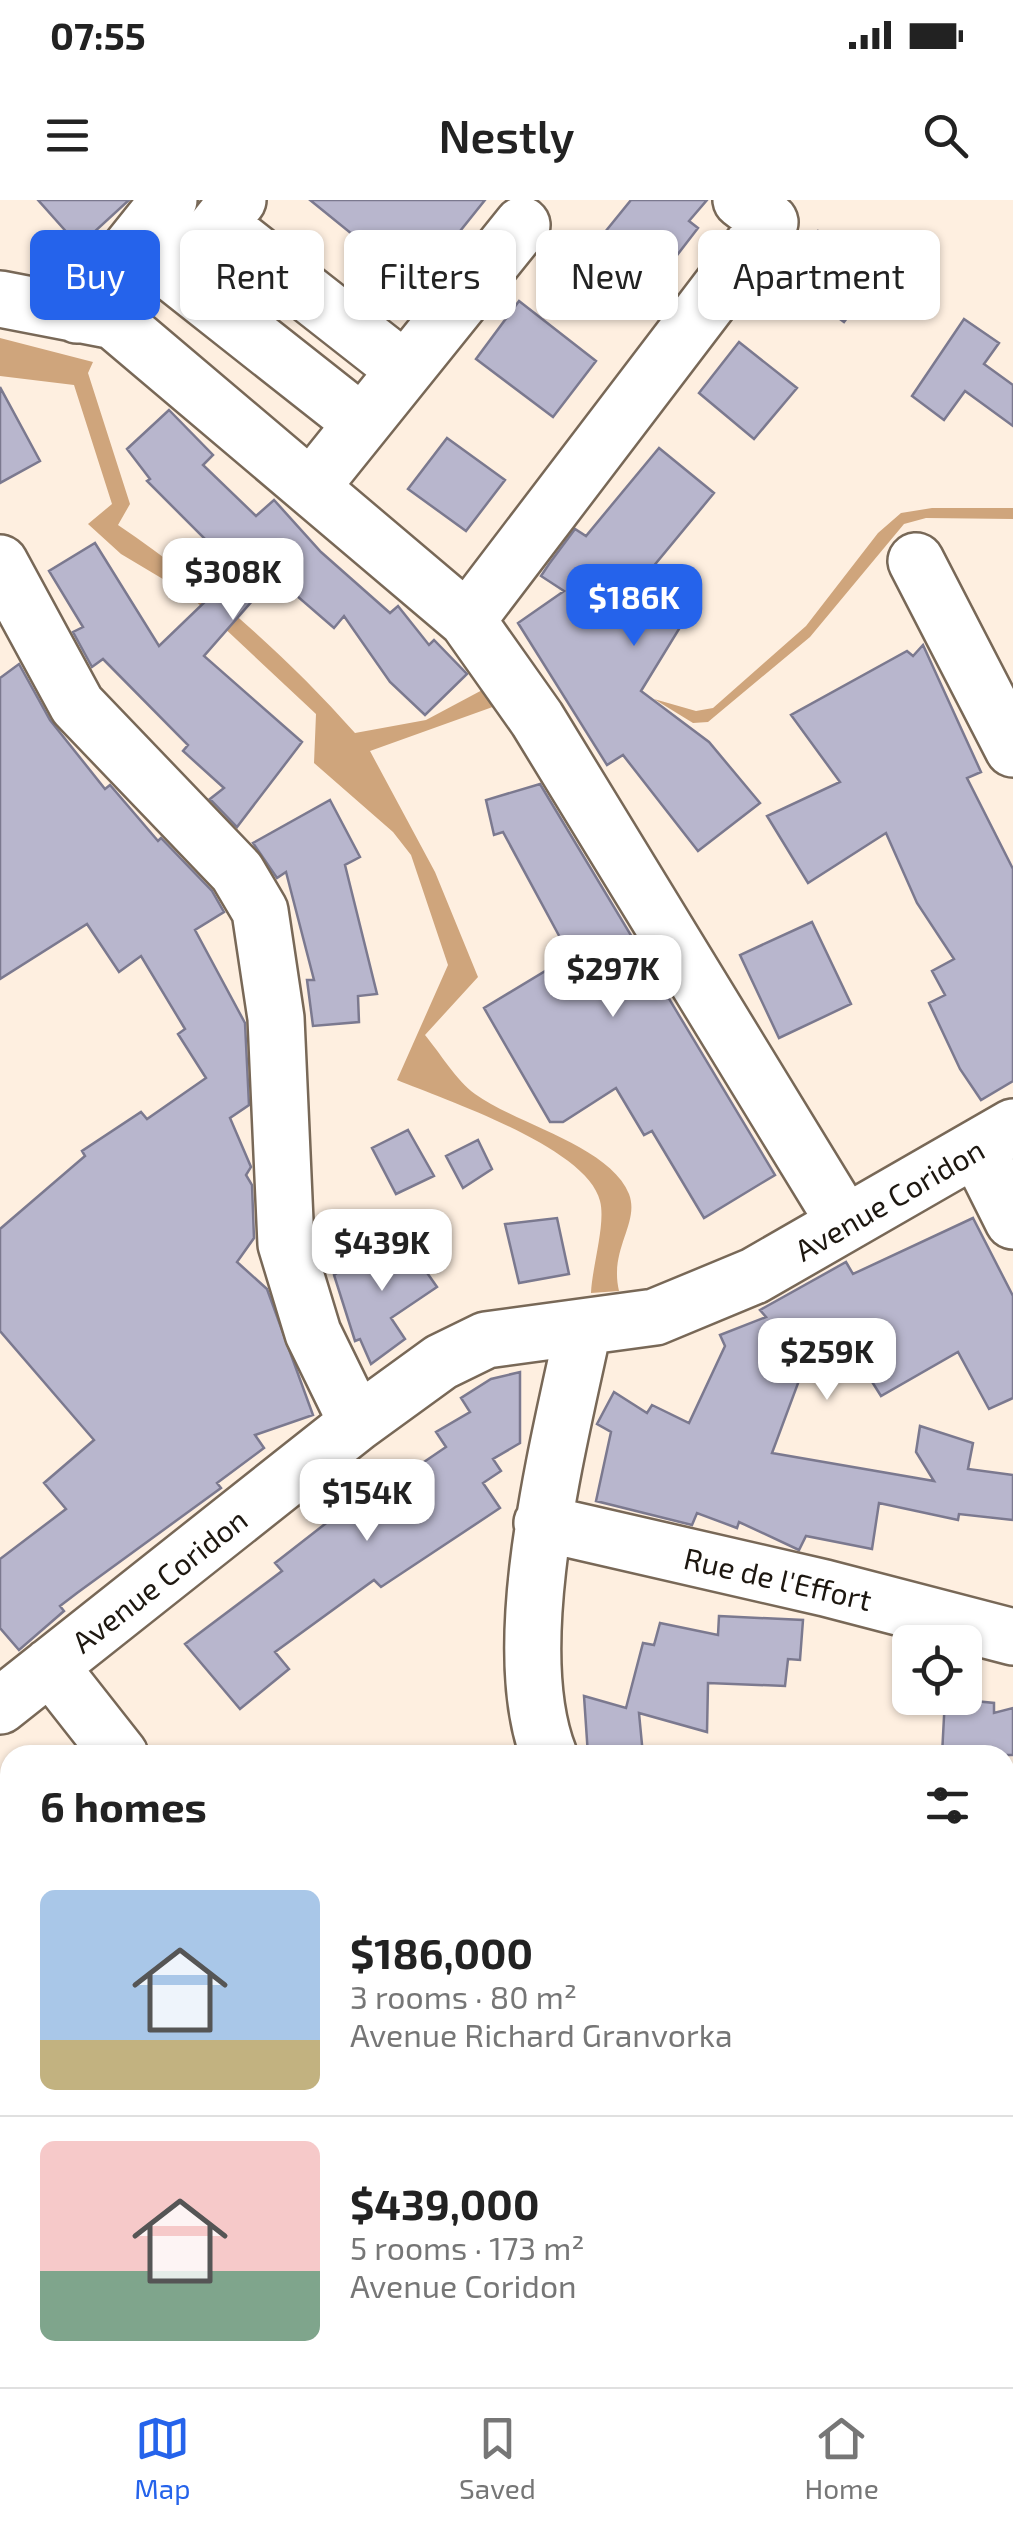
<!DOCTYPE html>
<meta charset="utf-8">
<style>
body{margin:0;font-family:"Exo 2",sans-serif;background:#f6f6f6;color:#222;height:100vh;display:flex;flex-direction:column;font-size:38px;white-space:nowrap}
*{box-sizing:border-box;margin:0}
p{font-size:32px;color:#767676}
.icon{flex:none;width:55px;height:55px;fill:none;stroke:currentColor;stroke-width:2;stroke-linecap:round;stroke-linejoin:round}
.map{position:relative;flex:1;overflow:hidden}
.details{position:absolute;left:0px;top:1545px;width:1015px;height:642px;display:flex;flex-direction:column;background:#fff;border-radius:30px 30px 0 0;box-shadow:0 2px 8px #0004}
.details>*{flex:none}
.guide{position:absolute;left:30px;top:30px;width:955px;height:90px;display:flex;gap:20px}
.tools{position:absolute;left:892px;top:1425px;display:grid;gap:20px}
.tools a{display:grid;place-items:center;width:90px;height:90px;border-radius:15px;background:#fff;box-shadow:0 2px 8px #0004;font-size:50px}
.price{position:absolute;translate:-50% -85px;padding:0 22px;border-radius:20px;background:#fff;color:#222;font-size:32px;line-height:65px;filter:drop-shadow(0 2px 5px #0008)}
.price::after{content:'';position:absolute;left:50%;top:60px;width:30px;height:22px;margin-left:-15px;background:inherit;clip-path:polygon(0 0,100% 0,50% 100%)}
.price.selected{background:#2563eb;color:#fff}
ul{padding:0;list-style:none}
li{display:flex;align-items:center;gap:30px;height:250px;padding:0 40px}
li+li{border-top:2px solid #e0e0e0}
li span{display:grid;place-items:center;flex:none;width:280px;height:200px;border-radius:15px;color:#555}
li>.icon{margin-inline-start:auto}
span .icon{width:120px;height:120px;fill:#fffc;stroke-width:1}
li b{font-size:42px}
h2{display:flex;justify-content:space-between;align-items:center;height:120px;padding:0 40px;font-size:42px}
.chip{padding:0 35px;border-radius:15px;background:#fff;box-shadow:0 2px 8px #0004;font-size:35px;line-height:90px}
.chip.selected{background:#2563eb;color:#fff}
.status{display:flex;justify-content:space-between;align-items:center;height:70px;padding:0 50px;background:#fff;direction:ltr}
.status svg{height:28px;fill:currentColor}
header{display:flex;justify-content:space-between;align-items:center;height:130px;padding:0 40px;background:#fff;font-size:45px;font-weight:600}
.menu{display:flex;justify-content:space-around;align-items:center;height:140px;border-top:2px solid #e0e0e0;background:#fff;font-size:28px;color:#767676}
.menu a{display:grid;justify-items:center;gap:5px}
.menu .selected{color:#2563eb}
.map>svg:first-child{display:block}
.water{fill:#cfa57c}
.building{fill:#b8b6cd;stroke:#7b798f;stroke-width:2.5}
.lines{fill:none;stroke-linecap:round;stroke-linejoin:round}
.minor-casing{stroke:#786857;stroke-width:60}
.minor{stroke:#fff;stroke-width:55}
.labels{text-anchor:middle;dominant-baseline:central;stroke-width:8;stroke-linejoin:round;paint-order:stroke}
.street-label{font-size:30px;fill:#1d1710;stroke:#fff}
</style>
<div class="status"><b>07:55</b><svg viewBox="0 0 49 12"><path d="M0 12V9h3v3zM5 12V6h3v6zM10 12V3h3v9zM15 12V0h3v12zM26 1h20v11H26zM47 4h2v5h-2z"/></svg></div>
<header><svg class="icon" aria-label="menu" viewBox="0 0 24 24"><path d="M4 6h16M4 12h16M4 18h16"/></svg>Nestly<svg class="icon" aria-label="search" viewBox="0 0 24 24"><circle cx="10" cy="10" r="6"/><path d="M15 15l6 6"/></svg></header>
<div class="map">
<svg width="1013" height="2187" viewBox="0 0 1013 2187">
<rect width="100%" height="100%" fill="#feefe0"/>
<path class="water" d="M0,138l93,24 -5,11 42,131 -12,21c86,58 168,130 237,208l71,-13 75,-40 14,19 -145,52 65,121 43,105 -53,58c15,18 31,45 50,59 41,30 135,52 154,100 11,29 -20,55 -10,97l-28,2c1,-26 15,-70 9,-92 -13,-54 -155,-101 -203,-121l51,-115 -37,-110 -18,-23 -79,-69 2,-49 -128,-120 -67,-40 -33,-30 24,-20 -38,-119 -74,-9z
M932,308h81v11l-87,-1 -22,6 -94,113 -102,85 -15,1 -39,-24 42,12 17,-3 93,-82 72,-93 23,-20z"/>
<path class="building" d="M38,0h91l-50,46z
M310,0h175l-69,86z
M631,0h76l-18,21 9,7 -37,48 -56,-44z
M818,31l60,45 -34,46 -59,-43z
M519,101l77,60 -43,56 -77,-58z
M964,119l35,24 -15,21 29,21v41l-48,-35 -21,29 -32,-24z
M739,142l58,46 -43,51 -55,-46z
M0,187l40,74 -40,22z
M169,210l44,45 -10,10 53,51 18,-16 47,52 69,61 8,-7 31,39 5,-5 33,34 -42,41 -35,-33 -46,-66 -10,12 -60,-52 -70,80 98,86 -65,85 -27,-28 14,-11 -41,-37 5,-6 -85,-86 -11,8 -19,-35 10,-5 -34,-56 46,-28 64,103 78,-75 -90,-90 3,-2 -23,-30z
M447,238l58,42 -39,51 -58,-42z
M659,248l55,45 -76,92 49,31 -46,75 68,51 51,61 -62,48 -75,-96 -16,10 -89,-142 46,-32 -23,-15 8,-12 26,-35 11,7z
M923,445l58,127 -14,6 46,91v212l-32,19 -21,-31 -31,-66 16,-8 -13,-24 22,-12 -37,-56 -31,-70 -78,50 -41,-67 73,-34 -49,-67 116,-64 6,5z
M19,464l31,56 55,69 5,-4 48,56 3,-3 51,53 12,21 -29,18 50,93 4,82 -19,13 21,49 -5,8 6,10 2,53 -17,24 30,27 46,126 -58,20 9,13 -47,35 4,5 -144,105 -17,13 4,5 -45,39 -19,-22v-69l66,-50 -22,-26 50,-43 -94,-109v-102l85,-73 -3,-5 59,-39 6,7 59,-41 -28,-44 7,-5 -44,-73 -22,16 -32,-48 -87,55v-301z
M540,584l235,391 -71,43 -52,-87 -8,4 -28,-47 -53,34h-13l-66,-114 86,-52 -67,-124 -9,3 -8,-35z
M330,600l30,57 -15,8 32,129 -19,2 1,26 -46,4 -6,-46h7l-28,-108 -9,6 -24,-35z
M812,722l39,82 -72,34 -39,-83z
M408,930l26,46 -38,18 -24,-46z
M478,940l14,29 -29,19 -17,-32z
M557,1018l12,56 -50,9 -14,-59z
M973,1018l40,78v102l-24,11 -31,-57 -77,44 -34,-54 -43,25 -32,86 162,28 -18,-29 4,-26 53,17 -5,26 45,6v45l-54,-6 -1,6 -79,-17 -7,46 -66,-13 -7,14 -60,-28 -2,6 -40,-15 -5,12 -96,-24 15,-69 -14,-8 17,-32 33,21 5,-8 37,18 36,-77 -5,-11 46,-18 -6,-7 86,-48 7,12z
M402,1037l35,50 -46,31 14,21 -34,25 -11,-25 -5,2 -21,-66 51,-35z
M520,1172v71l-27,16 8,12 -18,12 17,25 -119,79 -7,-7 -99,72 14,17 -49,40 -55,-65 97,-73 -7,-8 109,-85 6,7 56,-38 -10,-15 34,-20 -9,-14 30,-19z
M719,1416l84,4 -3,40 -12,-1 -3,27 -77,-3 -1,49 -68,-19 4,42h-55l-4,-59 42,12 17,-65 11,2 6,-22 58,12z
M945,1498l49,5v10l19,-5v47h-71z"/>
<g class="lines">
<defs>
<path id="minor" d="M238,0l-61,77 185,146
M219,24l186,146
M0,99l114,22 353,299 70,99 308,504
M77,115l92,-115
M312,286l210,-261
M916,361l97,188
M0,363l77,142 160,167 23,39 16,107 10,226 27,89 44,90
M467,420l303,-398 -29,-22
M977,949l36,72
M542,1323l283,65 188,49
M50,1466l70,89
M0,1506l357,-283 84,-61 45,-22 169,-23 99,-41 259,-149
M549,1555c-43,-109 10,-312 34,-425
M1005,1789l8,2
M610,2178l10,9
M915,2178l9,9"/>
</defs>
<use href="#minor" class="minor-casing"/>
<use href="#minor" class="minor"/>
</g>
<g class="labels">
<g class="street-label">
<text transform="translate(889 999) rotate(-30)">Avenue Coridon</text>
<text transform="translate(778 1378) rotate(13)">Rue de l'Effort</text>
<text transform="translate(159 1380) rotate(-38)">Avenue Coridon</text>
</g>
</g>
</svg>
<div class="tools">
<a><svg class="icon" aria-label="locate" viewBox="0 0 24 24"><circle cx="12" cy="12" r="6"/><path d="M12 2v4M12 18v4M2 12h4M18 12h4"/></svg></a>
</div>
<b class="price" style="left:233px;top:423px">$308K</b>
<b class="price selected" style="left:634px;top:449px">$186K</b>
<b class="price" style="left:613px;top:820px">$297K</b>
<b class="price" style="left:382px;top:1094px">$439K</b>
<b class="price" style="left:827px;top:1203px">$259K</b>
<b class="price" style="left:367px;top:1344px">$154K</b>
<div class="guide">
<a class="chip selected">Buy</a>
<a class="chip">Rent</a>
<a class="chip">Filters</a>
<a class="chip">New</a>
<a class="chip">Apartment</a>
</div>
<section class="details">
<h2>6 homes<svg class="icon" aria-label="filters" viewBox="0 0 24 24"><path d="M4 7h16M4 17h16"/><circle cx="9" cy="7" r="2"/><circle cx="15" cy="17" r="2"/></svg></h2>
<ul>
<li><span style="background:linear-gradient(#a9c7e8 75%,#c2b280 0)"><svg class="icon" aria-label="home" viewBox="0 0 24 24"><path d="M3 11l9-7 9 7M6 9v11h12V9"/></svg></span><div><b>$186,000</b><p>3 rooms · 80 m²</p><p>Avenue Richard Granvorka</p></div></li>
<li><span style="background:linear-gradient(#f6c9c9 65%,#7fa58c 0)"><svg class="icon" aria-label="home" viewBox="0 0 24 24"><path d="M3 11l9-7 9 7M6 9v11h12V9"/></svg></span><div><b>$439,000</b><p>5 rooms · 173 m²</p><p>Avenue Coridon</p></div></li>
</ul>
</section>
</div>
<nav class="menu">
<a class="selected"><svg class="icon" aria-label="map" viewBox="0 0 24 24"><path d="M3 6l6-2 6 2 6-2v14l-6 2-6-2-6 2zM9 4v14M15 6v14"/></svg>Map</a>
<a><svg class="icon" aria-label="saved" viewBox="0 0 24 24"><path d="M7 4h10v16l-5-4-5 4z"/></svg>Saved</a>
<a><svg class="icon" aria-label="home" viewBox="0 0 24 24"><path d="M3 11l9-7 9 7M6 9v11h12V9"/></svg>Home</a>
</nav>
